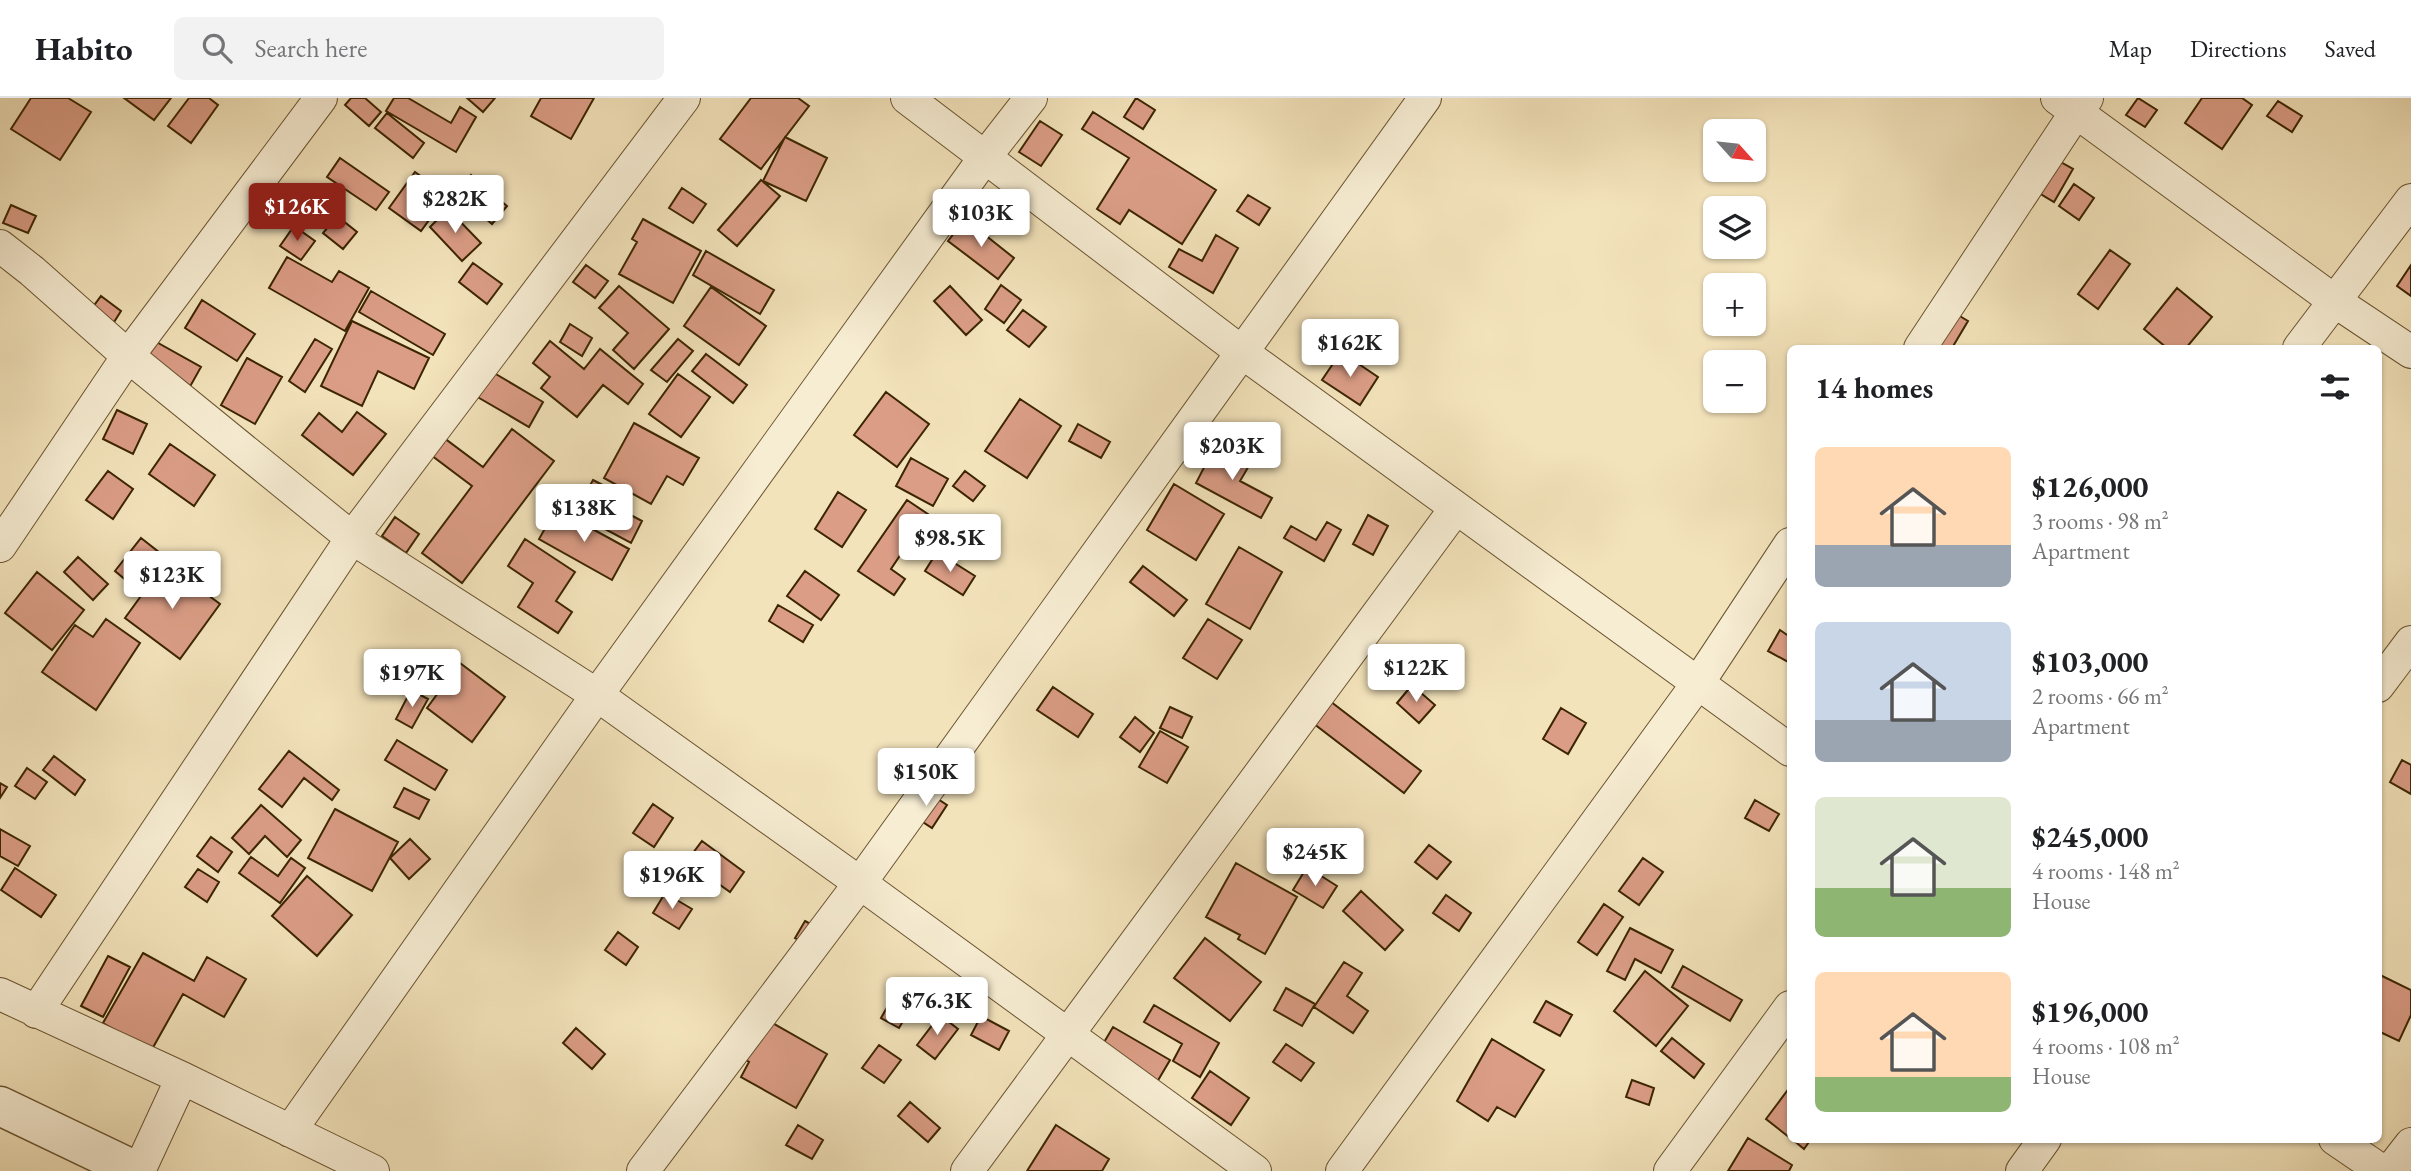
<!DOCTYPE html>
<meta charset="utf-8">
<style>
body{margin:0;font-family:"EB Garamond",serif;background:#f2f2f2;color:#202124;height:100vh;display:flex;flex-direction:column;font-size:26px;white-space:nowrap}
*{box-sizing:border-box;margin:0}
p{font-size:23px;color:#757577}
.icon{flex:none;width:38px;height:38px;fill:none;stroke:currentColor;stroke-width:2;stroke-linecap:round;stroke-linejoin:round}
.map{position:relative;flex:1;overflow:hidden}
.panel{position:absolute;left:1787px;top:247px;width:595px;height:798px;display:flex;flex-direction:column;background:#fff;border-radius:10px;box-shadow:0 2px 5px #0004}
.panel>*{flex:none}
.needle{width:46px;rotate:117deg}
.controls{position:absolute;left:1703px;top:21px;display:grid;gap:14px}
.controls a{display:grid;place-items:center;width:63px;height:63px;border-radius:10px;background:#fff;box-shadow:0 2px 5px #0004;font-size:35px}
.price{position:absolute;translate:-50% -60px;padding:0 16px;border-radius:7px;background:#fff;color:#222;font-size:23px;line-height:46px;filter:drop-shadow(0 2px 4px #0008)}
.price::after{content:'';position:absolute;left:50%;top:42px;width:21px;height:16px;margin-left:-10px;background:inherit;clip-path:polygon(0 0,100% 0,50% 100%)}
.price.selected{background:#8f2418;color:#fff}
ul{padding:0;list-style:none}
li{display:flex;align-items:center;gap:21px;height:175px;padding:0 28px}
li span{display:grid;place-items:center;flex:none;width:196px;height:140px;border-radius:10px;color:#555}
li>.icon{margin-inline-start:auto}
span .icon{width:84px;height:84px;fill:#fffc;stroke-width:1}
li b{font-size:30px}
h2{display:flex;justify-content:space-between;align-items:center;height:84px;padding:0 28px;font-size:30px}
header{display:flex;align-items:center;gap:42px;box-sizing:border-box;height:98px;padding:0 35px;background:#fff;border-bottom:2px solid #e0e0e0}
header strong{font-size:33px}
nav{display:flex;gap:38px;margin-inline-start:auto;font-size:24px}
.search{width:490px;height:63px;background:#f2f2f2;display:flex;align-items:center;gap:18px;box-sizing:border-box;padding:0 24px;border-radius:10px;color:#757577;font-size:26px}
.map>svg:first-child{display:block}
.building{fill:#db9d86;stroke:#3c2502;stroke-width:2}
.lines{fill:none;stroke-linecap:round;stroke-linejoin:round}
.minor-casing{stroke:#6a5430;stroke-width:34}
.tertiary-casing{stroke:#6a5430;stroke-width:41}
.minor{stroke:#f7edd3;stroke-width:32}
.tertiary{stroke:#f7edd3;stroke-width:38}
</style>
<header>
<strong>Habito</strong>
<div class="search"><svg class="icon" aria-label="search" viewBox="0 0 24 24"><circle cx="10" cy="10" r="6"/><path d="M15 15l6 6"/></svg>Search here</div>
<nav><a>Map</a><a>Directions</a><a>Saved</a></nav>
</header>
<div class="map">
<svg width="2411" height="1073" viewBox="0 0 2411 1073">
<rect width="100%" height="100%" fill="#f3e3bb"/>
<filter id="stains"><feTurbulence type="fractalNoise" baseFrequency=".00286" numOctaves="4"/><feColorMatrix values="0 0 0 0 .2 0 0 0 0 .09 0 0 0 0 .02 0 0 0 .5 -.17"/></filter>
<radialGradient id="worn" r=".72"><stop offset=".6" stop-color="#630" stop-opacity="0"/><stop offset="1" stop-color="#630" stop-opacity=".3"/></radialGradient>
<path class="building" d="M31,0h37l23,14 -31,48 -49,-31z
M124,0h47l-17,22z
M189,0h20l9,7 -27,38 -23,-17z
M351,0h14l16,14 -12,14 -24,-21z
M394,0h14l43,25 9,-16 16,10 -20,35 -70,-41z
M467,0h28l-12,14z
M541,0h53l-23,41 -40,-23z
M751,0h47l11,8 -48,63 -41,-30z
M1136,0l19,12 -12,19 -19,-12z
M2138,0l19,12 -12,17 -19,-12z
M2202,0h40l10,7 -30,44 -37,-26z
M2278,3l24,15 -10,16 -25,-16z
M1093,14l123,78 -34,54 -53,-34 -9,14 -23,-15 32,-51 -47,-29z
M387,15l37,30 -11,15 -38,-30z
M1040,23l22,14 -21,31 -22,-14z
M785,39l42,21 -21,43 -43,-20z
M2048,57l25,14 -19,33 -25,-15z
M340,60l49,34 -13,18 -49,-33z
M415,74l32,23 -26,36 -32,-23z
M471,77l36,31 -15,18 -36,-31z
M761,82l19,16 -43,50 -19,-16z
M2074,86l20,14 -15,22 -20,-14z
M682,90l24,16 -13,19 -24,-15z
M1248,97l22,13 -11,17 -22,-14z
M11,107l25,11 -8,17 -25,-10z
M448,111l33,34 -19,18 -32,-34z
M337,118l20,16 -14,17 -20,-16z
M643,121l58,32 -28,52 -54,-29 18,-32 -5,-3z
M965,121l49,39 -16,21 -50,-38z
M294,128l21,15 -14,19 -21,-14z
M1216,137l22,13 -25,45 -44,-26 10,-18 23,12z
M2110,152l20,14 -32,45 -20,-15z
M706,153l68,39 -14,24 -67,-39z
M287,159l45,25 7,-11 30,17 -24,43 -76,-43z
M473,165l29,21 -15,20 -28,-22z
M586,167l22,16 -13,17 -22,-16z
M2411,167v31l-14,-10z
M1001,187l20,15 -17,23 -19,-14z
M619,188l50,43 -35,40 -21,-19 15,-17 -29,-25z
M950,188l32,34 -16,15 -32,-34z
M711,189l55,39 -27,39 -55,-39z
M2177,190l35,29 -26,31h-19l-23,-19z
M371,193l74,43 -12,21 -74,-43z
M101,198l20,15 -12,19 -22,-15z
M202,202l53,34 -18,27 -52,-33z
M1948,211l20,12 -16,27h-9l-14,-7z
M1023,212l23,17 -17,20 -22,-17z
M352,223l77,37 -15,31 -36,-18 -16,35 -41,-20z
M570,226l22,14 -10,18 -22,-14z
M151,241l50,28 -14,25 -50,-28z
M315,241l17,10 -27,43 -16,-11z
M678,241l15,12 -26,31 -16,-12z
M550,243l34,28 16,-20 43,35 -15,20 -25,-19 -26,32 -36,-29 9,-11 -17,-14z
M1341,254l37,25 -18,28 -38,-25z
M706,256l41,31 -14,18 -41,-32z
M247,260l35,19 -27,47 -34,-19z
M489,272l54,32 -14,25 -55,-32z
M678,276l32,23 -29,40 -32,-23z
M886,294l43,32 -32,43 -43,-32z
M1020,301l41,27 -34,52 -42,-27z
M117,312l30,14 -14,30 -30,-15z
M357,314l29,22 -33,41 -51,-40 17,-22 23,19z
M634,325l65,35 -16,27 -16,-9 -16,28 -47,-26z
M1078,326l32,18 -9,16 -32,-17z
M512,331l42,32 -92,122 -40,-30 50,-67 -49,-37 13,-17 47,35z
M170,346l45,31 -21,31 -45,-32z
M1215,348l35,18 -10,17 32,17 -11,20 -65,-35z
M911,360l37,21 -15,27 -37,-20z
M108,373l25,18 -20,30 -27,-19z
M965,373l20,15 -12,15 -20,-15z
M593,382l25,13 -6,12 30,16 -11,22 -56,-30z
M1174,386l50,30 -28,46 -49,-30z
M838,394l28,18 -24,37 -27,-18z
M907,402l49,33 -14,22 -29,-19 -22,33 14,10 -11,16 -36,-24z
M556,411l73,40 -17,31 -73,-41z
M1368,417l20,11 -15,29 -20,-11z
M395,419l24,17 -13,19 -24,-17z
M1327,424l14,8 -17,31 -40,-23 7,-12 25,14z
M141,440l19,15 -27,33 -18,-15z
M525,441l50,33 -19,29 16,11 -14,21 -40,-26 15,-24 -25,-17z
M1239,449l43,25 -32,57 -44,-25z
M937,454l38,24 -12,19 -38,-24z
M78,459l30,27 -15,16 -29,-28z
M165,465l55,41 -40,55 -55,-41z
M1143,468l44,34 -13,16 -44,-34z
M805,473l34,24 -18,25 -34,-24z
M37,474l47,38 -32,40 -47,-37z
M778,507l35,20 -10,17 -34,-21z
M106,521l34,24 -44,67 -54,-38 33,-47 18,12z
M1208,521l34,21 -25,39 -34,-21z
M1780,532l10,7v26l-22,-12z
M460,565l45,34 -33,45 -45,-34z
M1412,587l23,20 -16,18 -22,-20z
M1053,589l40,27 -15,23 -41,-27z
M411,592l17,9 -16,29 -16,-9z
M1326,600l95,73 -17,22 -95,-73z
M1170,609l22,10 -10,21 -22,-10z
M1561,610l25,15 -18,31 -25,-15z
M1135,619l19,16 -14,19 -20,-15z
M1160,633l28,16 -21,36 -28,-16z
M397,642l50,30 -12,20 -50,-30z
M289,653l50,39 -7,10 -28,-22 -22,29 -23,-18z
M54,658l31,24 -10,15 -32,-25z
M2402,662l9,5v29l-21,-12z
M27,670l20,14 -12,17 -20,-13z
M0,685l7,4 -7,11z
M404,690l25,12 -10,19 -25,-12z
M921,690l26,17 -15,23 -26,-17z
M1755,702l24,14 -10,17 -24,-13z
M653,706l20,14 -19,29 -21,-14z
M261,707l40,35 -14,17 -22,-21 -16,18 -17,-16z
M335,711l63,33 -26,49 -64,-33z
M0,731l30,17 -12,20 -18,-10z
M211,739l21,15 -14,20 -21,-16z
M410,741l20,20 -21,20 -19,-21z
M702,743l42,31 -14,20 -43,-31z
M1429,747l22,17 -14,17 -22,-17z
M251,759l27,19 13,-18 14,10 -25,35 -41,-30z
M1643,760l20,14 -24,33 -20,-14z
M1236,765l61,34 -32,57 -27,-15 2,-4 -34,-18z
M1307,769l30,19 -14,22 -30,-18z
M15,770l41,27 -15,22 -40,-27z
M198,771l21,13 -12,20 -22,-15z
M307,778l45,39 -35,41 -45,-40z
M1361,793l42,39 -18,20 -42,-39z
M665,795l27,16 -13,20 -26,-16z
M1446,797l25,18 -12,18 -26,-18z
M1604,806l19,13 -26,38 -19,-13z
M805,823l20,11 -10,17 -20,-11z
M1630,830l43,22 -12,23 -26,-14 -10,21 -18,-9z
M618,834l20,15 -12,18 -21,-15z
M1205,840l56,44 -31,39 -56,-43z
M143,855l51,28 13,-24 39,22 -22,38 -41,-23 -32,57 -48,-28z
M108,858l22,11 -27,50 -22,-11z
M1344,864l18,11 -15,23 21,15 -15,22 -39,-26z
M1683,868l59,34 -12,21 -58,-34z
M1645,873l43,35 -32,40 -42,-35z
M2378,876l33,16v25l-12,26 -21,-10z
M898,890l18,11 -17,29 -18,-10z
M1286,890l29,16 -13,22 -28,-16z
M1546,903l26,14 -12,21 -26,-14z
M1154,907l65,38 -19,34 -27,-16 9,-17 -38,-22z
M748,911l79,45 -31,54 -55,-31 8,-15 -23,-13z
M940,917l18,14 -23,30 -18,-14z
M981,918l28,15 -10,19 -28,-15z
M1113,929l57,33 -20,34 -57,-33z
M576,930l29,26 -13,15 -29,-26z
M1672,940l32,26 -10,14 -33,-27z
M1492,941l52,31 -29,47 -18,-10 -9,14 -31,-20z
M1286,946l28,19 -13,18 -28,-19z
M879,947l22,15 -17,23 -22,-15z
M1210,973l39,27 -18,27 -39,-27z
M1632,982l22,8 -5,17 -23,-8z
M1790,989v51l-24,-19z
M910,1004l30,26 -12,14 -30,-26z
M798,1027l25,15 -11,19 -26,-14z
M1056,1027l53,34 -7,12h-75z
M1748,1040l44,27 -3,6h-61z
M1792,1041h19l-7,10z"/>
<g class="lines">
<defs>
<path id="minor" d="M907,0l336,255 547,397
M2057,0l279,204 75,50
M0,148l32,25 96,85 224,182 245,157 263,188 395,288
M1920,250l156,-236 11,-14
M2299,250l112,-148
M0,448l128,-190 193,-258
M2378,588l33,-44
M0,896l182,84 191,93
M36,914l316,-474 332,-440
M290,1033l307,-436 388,-538 46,-59
M2335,1041l47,32
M139,1073l43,-93
M643,1073l217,-288 565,-785
M967,1073l489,-663
M1342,1073l356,-488 92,-139
M1670,1073l120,-164
M2022,1073l23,-32
M2390,1073l21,-27"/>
<path id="tertiary" d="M0,1008l136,65"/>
</defs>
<use href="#minor" class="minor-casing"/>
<use href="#tertiary" class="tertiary-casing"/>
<use href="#minor" class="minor"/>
<use href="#tertiary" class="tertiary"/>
</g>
<rect width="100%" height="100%" filter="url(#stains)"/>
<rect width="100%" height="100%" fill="url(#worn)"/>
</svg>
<div class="controls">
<a><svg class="needle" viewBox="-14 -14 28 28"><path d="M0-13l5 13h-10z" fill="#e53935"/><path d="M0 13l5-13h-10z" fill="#757577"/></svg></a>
<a><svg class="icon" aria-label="layers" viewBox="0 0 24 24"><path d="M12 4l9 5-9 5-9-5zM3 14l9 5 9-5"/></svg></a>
<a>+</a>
<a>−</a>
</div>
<b class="price" style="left:455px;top:137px">$282K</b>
<b class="price selected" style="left:297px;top:145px">$126K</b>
<b class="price" style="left:981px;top:151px">$103K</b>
<b class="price" style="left:1350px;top:281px">$162K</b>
<b class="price" style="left:1232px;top:384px">$203K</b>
<b class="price" style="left:584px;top:446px">$138K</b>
<b class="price" style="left:950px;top:476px">$98.5K</b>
<b class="price" style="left:172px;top:513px">$123K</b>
<b class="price" style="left:1416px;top:606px">$122K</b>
<b class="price" style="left:412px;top:611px">$197K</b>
<b class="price" style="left:926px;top:710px">$150K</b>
<b class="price" style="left:1315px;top:790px">$245K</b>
<b class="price" style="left:672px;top:813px">$196K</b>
<b class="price" style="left:937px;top:939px">$76.3K</b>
<section class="panel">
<h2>14 homes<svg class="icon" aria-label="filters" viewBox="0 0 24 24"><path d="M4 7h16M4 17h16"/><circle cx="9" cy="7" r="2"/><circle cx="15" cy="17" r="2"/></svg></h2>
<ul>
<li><span style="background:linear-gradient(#ffd9b3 70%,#9aa5b1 0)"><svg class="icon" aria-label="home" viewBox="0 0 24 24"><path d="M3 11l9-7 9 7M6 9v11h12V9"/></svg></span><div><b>$126,000</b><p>3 rooms · 98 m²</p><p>Apartment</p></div></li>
<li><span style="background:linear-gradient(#c9d6e8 70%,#9aa5b1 0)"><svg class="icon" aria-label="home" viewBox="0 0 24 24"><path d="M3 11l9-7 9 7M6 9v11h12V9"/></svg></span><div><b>$103,000</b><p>2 rooms · 66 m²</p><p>Apartment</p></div></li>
<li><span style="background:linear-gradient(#dfe7d0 65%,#8fb573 0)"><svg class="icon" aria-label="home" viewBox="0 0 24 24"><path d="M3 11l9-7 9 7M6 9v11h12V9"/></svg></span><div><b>$245,000</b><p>4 rooms · 148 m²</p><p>House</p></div></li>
<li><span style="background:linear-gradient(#ffd9b3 75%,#8fb573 0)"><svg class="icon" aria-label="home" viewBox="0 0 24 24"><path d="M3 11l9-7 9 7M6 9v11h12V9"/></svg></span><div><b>$196,000</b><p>4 rooms · 108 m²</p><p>House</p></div></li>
</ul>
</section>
</div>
